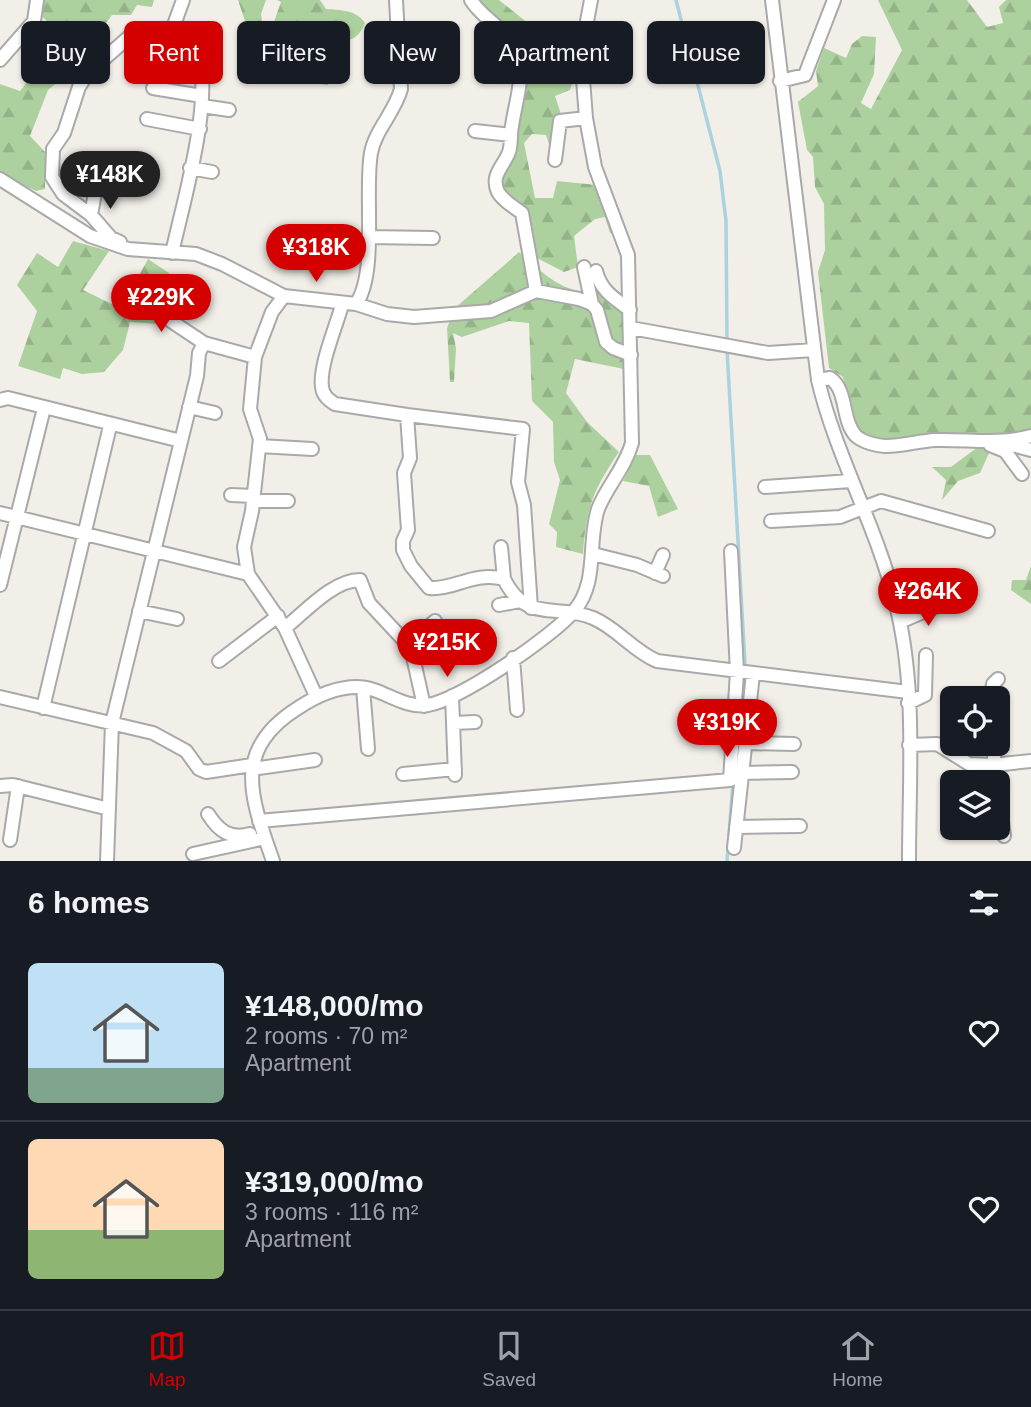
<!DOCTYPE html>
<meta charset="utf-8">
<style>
body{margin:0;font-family:Arial,sans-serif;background:#242831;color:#f1f3f6;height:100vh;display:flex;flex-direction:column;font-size:26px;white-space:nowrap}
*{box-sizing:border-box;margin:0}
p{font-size:23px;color:#9ea1a6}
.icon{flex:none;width:38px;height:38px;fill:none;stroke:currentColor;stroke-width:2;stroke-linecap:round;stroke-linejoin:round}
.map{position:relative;height:861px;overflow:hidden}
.drawer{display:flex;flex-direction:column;background:#171b24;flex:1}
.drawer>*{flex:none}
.top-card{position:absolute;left:21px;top:21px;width:990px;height:63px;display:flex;gap:14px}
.controls{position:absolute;left:940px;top:686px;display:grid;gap:14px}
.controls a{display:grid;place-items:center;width:70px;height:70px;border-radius:10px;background:#171b24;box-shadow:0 2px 5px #0004;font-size:35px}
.price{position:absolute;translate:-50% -60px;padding:0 16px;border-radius:24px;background:#d40000;color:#fff;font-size:23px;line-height:46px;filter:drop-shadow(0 2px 4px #0008)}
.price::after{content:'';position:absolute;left:50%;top:42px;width:21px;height:16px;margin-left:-10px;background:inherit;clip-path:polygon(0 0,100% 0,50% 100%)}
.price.on{background:#222;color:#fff}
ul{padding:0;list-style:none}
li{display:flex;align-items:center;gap:21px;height:175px;padding:0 28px}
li+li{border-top:2px solid #363941}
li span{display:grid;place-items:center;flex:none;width:196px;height:140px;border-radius:10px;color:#555}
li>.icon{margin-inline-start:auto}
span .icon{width:84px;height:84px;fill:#fffc;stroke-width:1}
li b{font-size:30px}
h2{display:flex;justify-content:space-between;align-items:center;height:84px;padding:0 28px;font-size:30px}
.tag{padding:0 24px;border-radius:10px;background:#171b24;box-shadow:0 2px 5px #0004;font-size:24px;line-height:63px}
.tag.on{background:#d40000;color:#fff}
.tabs{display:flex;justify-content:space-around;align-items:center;height:98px;border-top:2px solid #363941;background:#171b24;font-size:19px;color:#9ea1a6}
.tabs a{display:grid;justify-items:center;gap:4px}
.tabs .on{color:#d40000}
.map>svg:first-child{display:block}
.forest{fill:url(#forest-firs)}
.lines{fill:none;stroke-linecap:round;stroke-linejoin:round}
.stream{stroke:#aad3df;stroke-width:3.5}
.minor-casing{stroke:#a9a9a9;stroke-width:16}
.minor{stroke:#fff;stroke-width:12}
</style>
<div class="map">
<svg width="1031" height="861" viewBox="0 0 1031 861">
<defs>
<pattern id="forest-firs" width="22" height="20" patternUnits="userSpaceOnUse" patternTransform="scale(1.75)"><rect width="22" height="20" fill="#add19e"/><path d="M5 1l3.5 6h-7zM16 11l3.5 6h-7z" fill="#95b388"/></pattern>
</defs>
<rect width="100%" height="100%" fill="#f2efe9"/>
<path class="forest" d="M43,0h111l-2,7 -15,-2 -6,10h-19l-8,11 2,21 -35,37 -11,-4 -12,10 -18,46 15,16v37l-9,2 -36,-17v-90l20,7 29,-38 5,-24 -14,-15z
M238,0h28l-5,14 2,14 -7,5 -9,-6z
M277,0h43l6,9c14,1 31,1 39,14 -7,17 -15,18 -32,19l-10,20 7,7 -2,16c-24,-1 -51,-21 -55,-46 -2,-13 4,-25 8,-37z
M476,0h23l48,38 13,6 -25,13 8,15 30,-13 2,16 -5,15 -15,6 6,18 -8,6 -3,27 -4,-12 -14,-1 -8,9 11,55h18l4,-17 40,4 19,46 -6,2 -5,-16 -10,2 -21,17 4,31 -14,5 -31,-16 -7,-49 -21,-13 -4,-11 25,-98 -3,-31 -19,-6h-15l-10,-8 1,-32z
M878,0h89l20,27 16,-4 -4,-16 7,-7h25v432c-45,9 -127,15 -171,2l-8,-15 -9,-42 -14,-9 -11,-96 7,-22 -1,-46 -9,-17 -2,-30 -6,-7 -9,-48 20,-16 -2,-15 8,-23 22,10 6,-14 10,-8 14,1 -2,37 -13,29 10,6 31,-59z
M73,241l36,10 -26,39 35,17 5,-2 25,-46 21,14 -2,29 -8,22 -29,-2 -7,28 -19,22 -22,2 -19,-6 -3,11 -42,-13 19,-55 -20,-26 20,-32 21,14z
M519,252c22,19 46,45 77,38l29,22 -1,57 -49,-10 -9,34 21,29 32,30c-26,38 -33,56 -36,102l-27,-7 1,-15 -8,-8 11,-44 -6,-18 -1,-40 -21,-21 -3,-78 -20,-2 -47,16 -9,-4 3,15 -2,34h-4l-3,-54 8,-20z
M979,446l11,5 -10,22 -22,8 -16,19 4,-20 -14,-13h19z
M636,455h14l28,54 -20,8 -9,-31 -26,-5z
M1031,566v38l-20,-14 1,-10h14z"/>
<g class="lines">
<path class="stream" d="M676,0l44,171 6,50 1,121
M727,350l18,313 -5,60
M727,861l6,-79"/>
<defs>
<path id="minor" d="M471,0c11,19 38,30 45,52 9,29 0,46 -4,74 -2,8 0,18 -3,26 -5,14 -19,23 -11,40 5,9 16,15 24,21l14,78
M772,0l46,380c18,76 58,145 77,221 22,83 14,175 14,260
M0,60l34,-39 3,-21
M780,81l25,-6 29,-75
M153,88l49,8
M202,106l27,4
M147,119l53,10
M475,131l36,4
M555,160l5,-39 26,-3
M108,165l-11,17 -6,33 20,23 9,4
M190,168l22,4
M0,179l90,57 38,13 68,5 26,10 62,32 72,8 31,10 27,3 77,-6 45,-20 43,8 13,5 5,6 9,32 7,6 18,7
M91,215l-28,-21 -11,-17 1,-28 11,-16 15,-46 8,-13 43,-38h40l13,-36
M368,237l65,1
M172,253c11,-50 43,-157 25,-204 -4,-11 -13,-16 -23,-22
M584,267l8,37
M596,271c5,20 18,27 34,39
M177,297l-6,24 33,22
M356,304c22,-31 8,-112 15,-151 4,-23 24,-41 30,-64l-5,-89
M342,305c-6,22 -23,61 -20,82 1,9 7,13 13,17l72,11 3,43 -6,15 4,57 -5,11v9l8,16 18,22c25,2 45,-17 75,-9 22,45 53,24 89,39 24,10 40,33 64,43l251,31
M631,328l137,25 46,-3
M818,380l12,-2c18,12 11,42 26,58 7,6 21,10 30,10 16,0 33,-5 49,-6 35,-1 61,5 96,-4
M0,400l8,-2 173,43
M189,407l26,6
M407,415l116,14 -5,53 6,23 7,103
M1005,443l26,7
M990,445l15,6 17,23
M259,446l53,3
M765,487l86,-6
M231,495l22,1
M253,501h35
M0,513l248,61 37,54 31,68
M771,521l69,-4 41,-16 107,30
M501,547l3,32
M593,554l44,11 26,11
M655,573l8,-18
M248,574l-4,-27 8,-36 8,-72 -10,-30 5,-52 17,-45 12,-16
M0,585l44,-177
M499,605l21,-4
M139,611l38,8
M900,622l42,-18
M285,628c20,-16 48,-48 75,-48l9,23 42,45 13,58
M408,644l27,-23
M513,658l4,52
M219,661l59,-45
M363,688l5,61
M452,696l3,79
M0,697l153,36 33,18 13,18 7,3 46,-7
M991,698l2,-14 5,-5
M908,703l17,-8 1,-40
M43,708l67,-282
M454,723l21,-1
M745,743l49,1
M909,745l28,-1 32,20 24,1 38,-4
M252,769l63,-9
M742,773l50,-1
M403,774l52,-5
M995,782l-2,-17 3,-21
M0,786l13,-1 96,24
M998,795l6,41
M208,814c10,16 22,26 42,20
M259,821l471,-41 7,-108 -6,-121
M736,827l64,-1
M10,840l8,-54
M734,848l19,-174
M193,854l72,-16
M107,861l5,-138 85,-347 2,-23 5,-10 51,14
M273,861c-22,-63 -42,-111 25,-153 18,-12 37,-21 59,-21 25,0 45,22 71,18 33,-6 124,-68 146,-94 25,-29 13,-69 24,-102 9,-23 27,-41 34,-66l-4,-188 -33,-88 -9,-49 -5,-65 10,-53"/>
</defs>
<use href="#minor" class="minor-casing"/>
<use href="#minor" class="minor"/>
</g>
</svg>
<div class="controls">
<a><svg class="icon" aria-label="locate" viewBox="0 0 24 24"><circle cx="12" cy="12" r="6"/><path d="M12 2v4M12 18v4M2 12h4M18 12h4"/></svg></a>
<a><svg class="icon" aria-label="layers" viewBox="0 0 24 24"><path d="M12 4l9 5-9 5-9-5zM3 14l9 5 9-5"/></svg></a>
</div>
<b class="price on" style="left:110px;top:211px">¥148K</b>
<b class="price" style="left:316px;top:284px">¥318K</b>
<b class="price" style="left:161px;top:334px">¥229K</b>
<b class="price" style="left:928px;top:628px">¥264K</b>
<b class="price" style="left:447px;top:679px">¥215K</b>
<b class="price" style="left:727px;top:759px">¥319K</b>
<div class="top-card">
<a class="tag">Buy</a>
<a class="tag on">Rent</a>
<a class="tag">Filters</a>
<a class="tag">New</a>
<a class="tag">Apartment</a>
<a class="tag">House</a>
</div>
</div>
<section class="drawer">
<h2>6 homes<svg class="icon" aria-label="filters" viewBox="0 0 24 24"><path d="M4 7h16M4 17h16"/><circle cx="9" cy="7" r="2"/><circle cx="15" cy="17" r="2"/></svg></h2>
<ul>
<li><span style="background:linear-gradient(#bfe0f5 75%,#7fa58c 0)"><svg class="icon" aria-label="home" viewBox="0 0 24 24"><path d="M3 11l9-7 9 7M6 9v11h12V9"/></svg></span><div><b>¥148,000/mo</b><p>2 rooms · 70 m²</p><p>Apartment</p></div><svg class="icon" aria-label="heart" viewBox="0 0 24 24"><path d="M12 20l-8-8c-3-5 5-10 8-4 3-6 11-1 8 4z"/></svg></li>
<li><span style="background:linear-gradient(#ffd9b3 65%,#8fb573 0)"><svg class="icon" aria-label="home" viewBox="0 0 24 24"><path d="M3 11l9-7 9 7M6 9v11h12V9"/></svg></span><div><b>¥319,000/mo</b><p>3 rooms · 116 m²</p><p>Apartment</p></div><svg class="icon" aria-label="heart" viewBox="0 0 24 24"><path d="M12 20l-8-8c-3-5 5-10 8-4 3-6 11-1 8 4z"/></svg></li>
</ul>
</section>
<nav class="tabs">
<a class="on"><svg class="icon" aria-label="map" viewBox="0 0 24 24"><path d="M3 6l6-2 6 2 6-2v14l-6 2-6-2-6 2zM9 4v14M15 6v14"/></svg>Map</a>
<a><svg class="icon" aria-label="saved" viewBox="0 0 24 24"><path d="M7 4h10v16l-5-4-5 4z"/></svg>Saved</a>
<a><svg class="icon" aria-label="home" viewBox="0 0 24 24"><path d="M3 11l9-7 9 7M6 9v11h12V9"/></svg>Home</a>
</nav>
